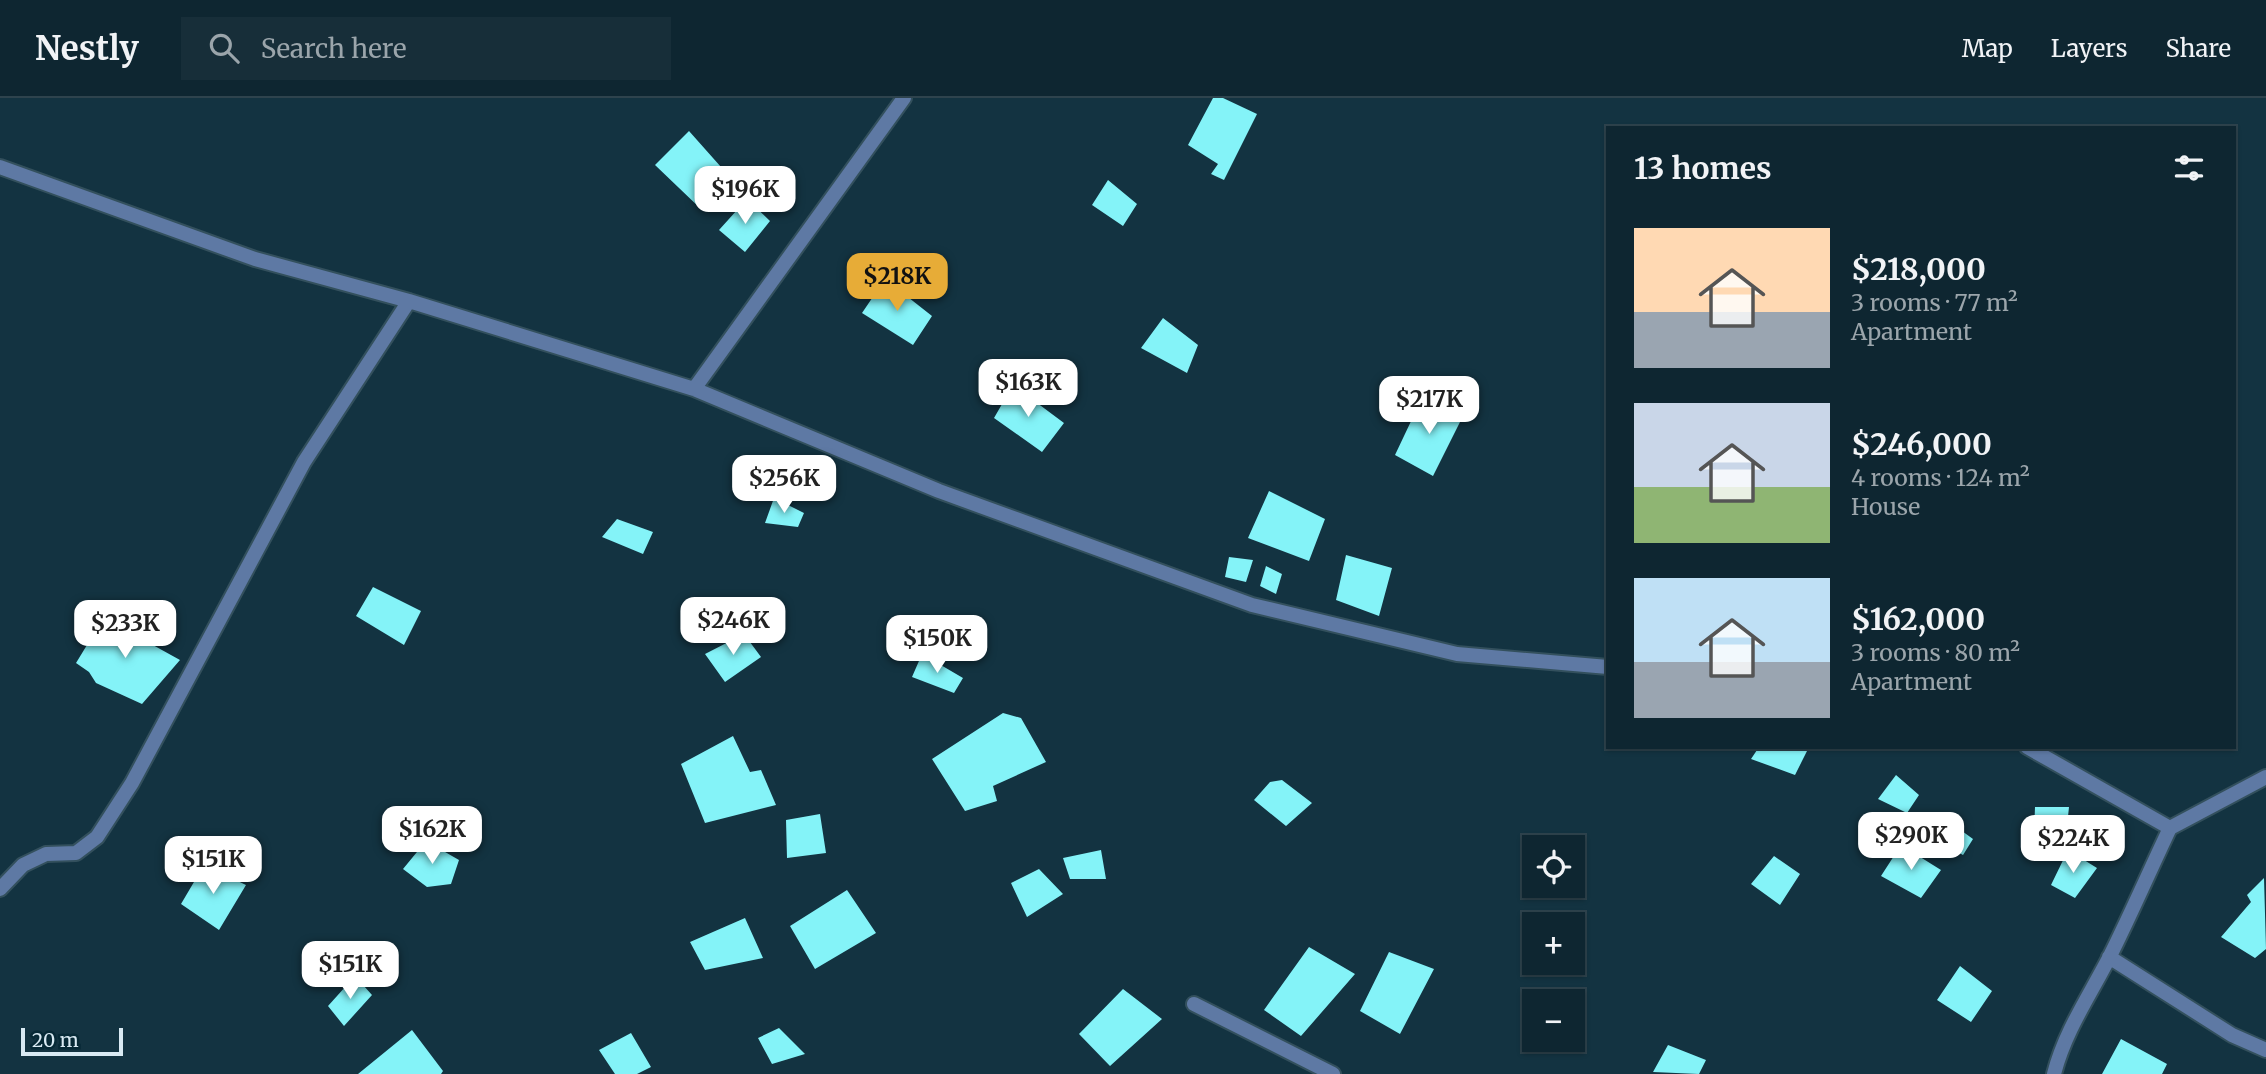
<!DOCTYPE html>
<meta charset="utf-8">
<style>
body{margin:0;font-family:Merriweather,serif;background:#172e39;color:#f1f3f6;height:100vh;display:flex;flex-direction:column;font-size:26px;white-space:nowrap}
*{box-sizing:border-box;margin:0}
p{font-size:23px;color:#9ba5ab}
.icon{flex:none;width:38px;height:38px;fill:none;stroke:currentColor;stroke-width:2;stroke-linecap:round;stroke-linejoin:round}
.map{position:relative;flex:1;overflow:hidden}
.drawer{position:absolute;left:1606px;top:28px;width:630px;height:623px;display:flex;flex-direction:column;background:#0e2631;border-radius:0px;box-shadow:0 2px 5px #0004,0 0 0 2px #2e434d}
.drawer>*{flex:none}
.buttons{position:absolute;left:1522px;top:737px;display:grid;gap:14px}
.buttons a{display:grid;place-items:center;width:63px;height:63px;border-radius:0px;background:#0e2631;box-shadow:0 2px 5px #0004,0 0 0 2px #2e434d;font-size:35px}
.scale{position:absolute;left:21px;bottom:18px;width:102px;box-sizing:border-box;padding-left:7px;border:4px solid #d9eaf3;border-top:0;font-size:19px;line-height:24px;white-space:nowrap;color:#d9eaf3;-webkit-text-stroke:5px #072936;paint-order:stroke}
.price{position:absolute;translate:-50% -60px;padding:0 16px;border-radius:14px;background:#fff;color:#222;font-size:23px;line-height:46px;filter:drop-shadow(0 2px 4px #0008)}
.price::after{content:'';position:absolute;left:50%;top:42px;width:21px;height:16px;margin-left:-10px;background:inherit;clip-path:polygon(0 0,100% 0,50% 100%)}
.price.current{background:#e7ac37;color:#111}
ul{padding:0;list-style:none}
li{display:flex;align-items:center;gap:21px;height:175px;padding:0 28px}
li span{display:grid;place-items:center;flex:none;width:196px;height:140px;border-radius:0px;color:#555}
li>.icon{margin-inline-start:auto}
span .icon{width:84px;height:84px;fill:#fffc;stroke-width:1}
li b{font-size:30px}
h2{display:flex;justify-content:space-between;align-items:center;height:84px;padding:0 28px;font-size:30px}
header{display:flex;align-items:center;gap:42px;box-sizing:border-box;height:98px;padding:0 35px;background:#0e2631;border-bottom:2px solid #2e434d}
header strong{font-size:33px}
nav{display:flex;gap:38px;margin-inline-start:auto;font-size:24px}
.search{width:490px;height:63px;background:#172e39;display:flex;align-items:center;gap:18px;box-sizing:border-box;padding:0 24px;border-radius:0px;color:#9ba5ab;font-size:26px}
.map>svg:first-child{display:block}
.building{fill:#84f3f8}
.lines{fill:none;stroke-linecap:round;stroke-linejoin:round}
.street-casing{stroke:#33505d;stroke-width:18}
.street{stroke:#5e79a4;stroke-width:14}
</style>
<header>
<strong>Nestly</strong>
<div class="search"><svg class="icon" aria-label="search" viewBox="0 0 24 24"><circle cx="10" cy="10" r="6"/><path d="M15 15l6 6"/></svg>Search here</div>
<nav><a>Map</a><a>Layers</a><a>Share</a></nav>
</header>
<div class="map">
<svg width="2266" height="976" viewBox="0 0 2266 976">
<rect width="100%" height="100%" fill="#133341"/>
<path class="building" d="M1213,0h10l34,16 -33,66 -13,-6 7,-10 -30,-19z
M689,33l40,45 -27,34 -47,-45z
M1108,82l29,24 -14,22 -31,-21z
M747,101l23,22 -25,31 -26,-22z
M885,181l47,37 -19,29 -51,-32z
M1163,220l35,27 -11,28 -46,-25z
M1013,287l51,38 -22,29 -48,-34z
M1422,300l42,16 -31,62 -38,-21z
M1269,393l56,28 -16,42 -61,-23z
M774,400l30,15 -6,14 -33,-4z
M617,421l36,13 -10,22 -41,-17z
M1346,457l46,13 -13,48 -43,-16z
M1229,459l24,3 -7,22 -21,-5z
M1266,468l16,8 -6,20 -16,-8z
M373,489l48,24 -17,34 -48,-29z
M109,511l28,19 -4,6 47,26 -38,44 -46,-21 -7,-11 -13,-9z
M744,536l17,23 -36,25 -20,-28z
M922,556l41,24 -9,15 -42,-16z
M1003,615l18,5 25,44 -53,24 4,15 -32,10 -33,-52z
M733,638l17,36 11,-2 15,35 -71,18 -24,-59z
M1759,649h50l-14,28 -44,-16z
M1896,677l23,20 -12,18 -29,-14z
M1282,682l30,23 -26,23 -32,-26 16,-18z
M2035,709h34l-3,29 -32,-2z
M820,716l6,39 -39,5 -1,-38z
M1944,720l29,21 -10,16 -30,-16z
M426,743l33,19 -8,24 -24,3 -24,-18z
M1901,747l40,25 -20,28 -40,-22z
M1101,752l5,29h-36l-7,-21z
M2068,752l29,18 -22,30 -24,-13z
M1774,758l26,18 -20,31 -29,-21z
M204,767l42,20 -27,45 -38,-26z
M1039,771l24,25 -36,23 -16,-34z
M2264,780l2,71 -11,9 -34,-21 30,-35 -4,-7z
M847,792l29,43 -61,36 -25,-43z
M745,820l18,40 -58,12 -15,-28z
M1309,849l46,27 -54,62 -37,-26z
M1389,854l45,17 -34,65 -40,-23z
M1960,868l32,25 -21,31 -34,-22z
M355,878l17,19 -28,31 -16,-20z
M1123,891l39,30 -52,47 -31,-32z
M779,930l26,26 -33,10 -14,-26z
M412,932l31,41 -2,3h-83z
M631,935l20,34 -14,7h-22l-16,-24z
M2121,941l46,25 -5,10h-60z
M1668,947l38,15 -7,14 -46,-2z"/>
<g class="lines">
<defs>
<path id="street" d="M0,69l255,92 154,42 285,88 245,102 313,114 205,49 151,13
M694,291l210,-291
M2027,649l143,81 96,-51
M0,791l23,-24 23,-11 30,-1 21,-16 35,-54 172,-321 105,-161
M2109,859l123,78 34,15
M1194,906l139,70
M2054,976c11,-43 36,-79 56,-118 21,-42 40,-86 60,-128"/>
</defs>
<use href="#street" class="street-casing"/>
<use href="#street" class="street"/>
</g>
</svg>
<div class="buttons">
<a><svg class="icon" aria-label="locate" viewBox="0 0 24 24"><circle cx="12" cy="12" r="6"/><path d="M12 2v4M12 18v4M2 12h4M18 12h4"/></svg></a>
<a>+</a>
<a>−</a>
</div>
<div class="scale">20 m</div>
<b class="price" style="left:745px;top:128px">$196K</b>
<b class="price current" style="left:897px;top:215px">$218K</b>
<b class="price" style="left:1028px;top:321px">$163K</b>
<b class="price" style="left:1429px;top:338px">$217K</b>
<b class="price" style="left:784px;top:417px">$256K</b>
<b class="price" style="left:733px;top:559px">$246K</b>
<b class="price" style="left:125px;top:562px">$233K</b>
<b class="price" style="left:937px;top:577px">$150K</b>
<b class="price" style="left:432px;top:768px">$162K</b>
<b class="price" style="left:1911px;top:774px">$290K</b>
<b class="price" style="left:2073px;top:777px">$224K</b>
<b class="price" style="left:213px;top:798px">$151K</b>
<b class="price" style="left:350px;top:903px">$151K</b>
<section class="drawer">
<h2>13 homes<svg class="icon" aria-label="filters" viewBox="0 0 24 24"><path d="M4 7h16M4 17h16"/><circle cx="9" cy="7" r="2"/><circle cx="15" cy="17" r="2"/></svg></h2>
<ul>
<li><span style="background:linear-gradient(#ffd9b3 60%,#9aa5b1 0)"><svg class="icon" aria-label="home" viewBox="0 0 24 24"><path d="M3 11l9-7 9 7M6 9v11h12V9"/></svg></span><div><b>$218,000</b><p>3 rooms · 77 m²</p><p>Apartment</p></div></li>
<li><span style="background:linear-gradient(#c9d6e8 60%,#8fb573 0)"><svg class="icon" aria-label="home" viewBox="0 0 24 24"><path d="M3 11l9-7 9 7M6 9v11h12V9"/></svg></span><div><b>$246,000</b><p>4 rooms · 124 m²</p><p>House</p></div></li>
<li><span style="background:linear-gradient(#bfe0f5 60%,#9aa5b1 0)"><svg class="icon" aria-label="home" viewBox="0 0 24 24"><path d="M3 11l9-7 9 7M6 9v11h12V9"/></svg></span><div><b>$162,000</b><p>3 rooms · 80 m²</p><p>Apartment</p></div></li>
</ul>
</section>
</div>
